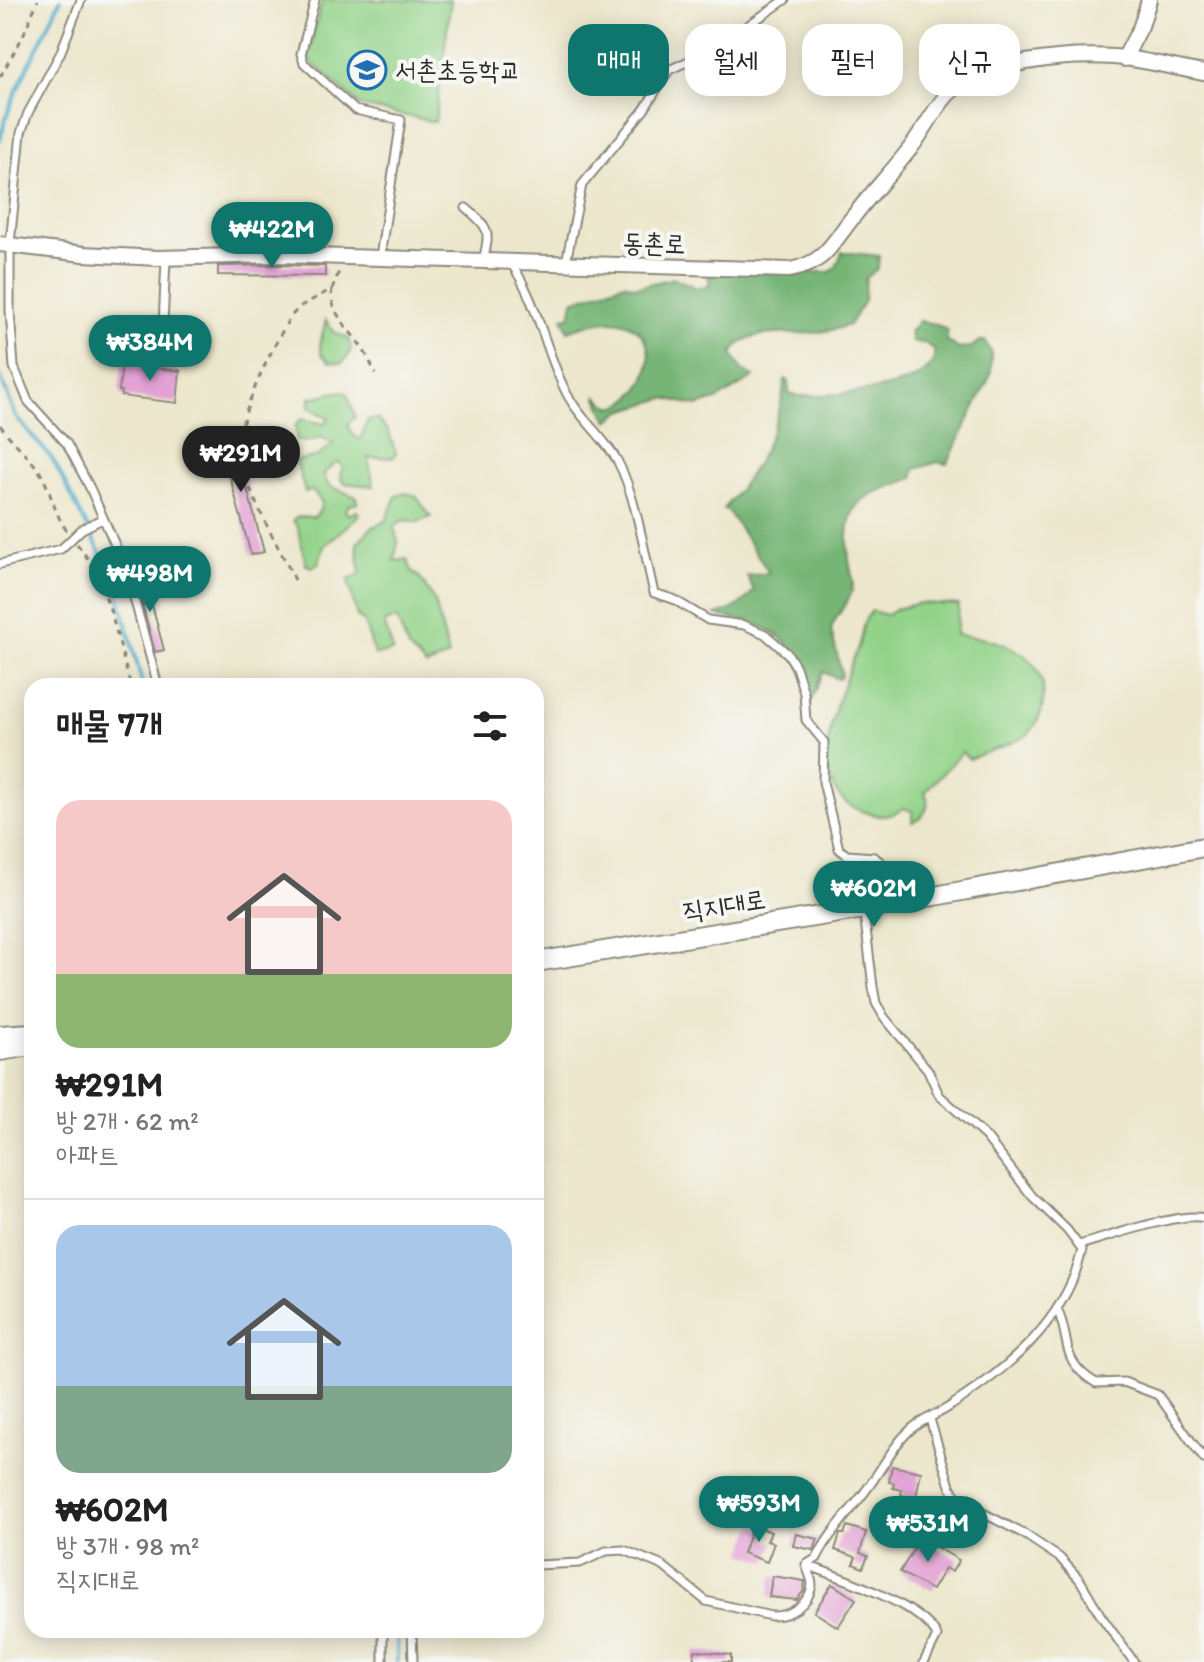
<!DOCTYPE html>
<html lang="ko">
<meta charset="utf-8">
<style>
body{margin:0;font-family:Itim,"Poor Story",sans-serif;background:#f6f6f6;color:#222;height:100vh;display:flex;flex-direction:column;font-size:30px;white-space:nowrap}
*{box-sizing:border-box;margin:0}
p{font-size:26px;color:#767676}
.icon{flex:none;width:44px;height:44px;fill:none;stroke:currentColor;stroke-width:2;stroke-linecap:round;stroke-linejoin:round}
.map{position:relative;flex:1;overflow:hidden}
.sheet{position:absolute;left:24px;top:678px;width:520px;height:960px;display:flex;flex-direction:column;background:#fff;border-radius:24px;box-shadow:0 4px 20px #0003}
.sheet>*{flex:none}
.top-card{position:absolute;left:568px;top:24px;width:516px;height:72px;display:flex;gap:16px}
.price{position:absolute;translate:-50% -68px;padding:0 18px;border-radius:28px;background:#0f766e;color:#fff;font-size:26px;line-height:52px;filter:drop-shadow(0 2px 4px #0008)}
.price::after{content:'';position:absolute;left:50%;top:48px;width:24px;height:18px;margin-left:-12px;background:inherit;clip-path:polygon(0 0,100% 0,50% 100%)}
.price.on{background:#222;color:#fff}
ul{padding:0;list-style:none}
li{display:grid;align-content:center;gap:16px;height:424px;padding:0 32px}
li+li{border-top:2px solid #e0e0e0}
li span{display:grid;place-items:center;height:248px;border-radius:24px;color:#555}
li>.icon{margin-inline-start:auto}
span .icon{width:144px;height:144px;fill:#fffc;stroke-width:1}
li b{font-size:34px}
h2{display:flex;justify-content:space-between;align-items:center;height:96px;padding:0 32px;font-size:34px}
.chip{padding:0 28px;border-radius:24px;background:#fff;box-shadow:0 4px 20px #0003;font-size:28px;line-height:72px}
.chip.on{background:#0f766e;color:#fff}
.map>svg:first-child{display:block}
.green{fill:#93d389;stroke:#5f7f5a;stroke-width:2}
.forest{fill:#76b575;stroke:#507050;stroke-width:2}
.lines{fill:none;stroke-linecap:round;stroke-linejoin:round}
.stream{stroke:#4eabcc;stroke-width:4}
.building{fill:#e3a1d5}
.service-casing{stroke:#8c897c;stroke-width:11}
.minor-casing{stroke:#8c897c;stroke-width:18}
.secondary-casing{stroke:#8c897c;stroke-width:22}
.path{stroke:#8c897c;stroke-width:3;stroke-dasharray:6 6;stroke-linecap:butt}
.service{stroke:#fff;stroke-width:7}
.minor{stroke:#fff;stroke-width:14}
.secondary{stroke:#fff;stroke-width:18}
.labels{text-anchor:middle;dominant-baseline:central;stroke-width:8;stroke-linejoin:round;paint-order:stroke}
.poi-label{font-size:26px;fill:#2b2b2b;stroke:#f6f6f2;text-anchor:start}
.street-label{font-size:26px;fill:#2b2b2b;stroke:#f6f6f2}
</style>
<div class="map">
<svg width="1204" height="1662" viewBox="0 0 1204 1662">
<rect width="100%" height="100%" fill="#f6f6f2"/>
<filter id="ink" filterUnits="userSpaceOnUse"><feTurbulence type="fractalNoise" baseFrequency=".0125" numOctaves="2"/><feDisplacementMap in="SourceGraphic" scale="16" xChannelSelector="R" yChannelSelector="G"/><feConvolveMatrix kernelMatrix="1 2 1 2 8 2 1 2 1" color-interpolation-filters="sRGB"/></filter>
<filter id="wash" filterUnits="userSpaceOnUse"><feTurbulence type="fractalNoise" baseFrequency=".006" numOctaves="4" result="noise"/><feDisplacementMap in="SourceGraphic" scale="32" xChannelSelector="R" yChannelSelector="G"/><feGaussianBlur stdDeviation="1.8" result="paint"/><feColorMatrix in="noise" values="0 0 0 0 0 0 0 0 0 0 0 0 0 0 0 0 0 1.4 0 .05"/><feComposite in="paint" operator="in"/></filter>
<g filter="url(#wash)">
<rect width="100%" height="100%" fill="#ece7cc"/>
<path class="green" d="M322,0h129l-16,122 -74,-16 -53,-47z
M326,320l7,12 15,6c5,11 3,16 -6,25l-12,-1 -9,-8 -1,-11z
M341,391l6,2 8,23 -7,9 4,9 8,6 8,-20 9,-1 11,12 8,22 -2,4 -26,1 6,28 -31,-3 -3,-8 3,-7 -3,-5h-4l-12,10 1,7 6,7 26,10v6l-8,2 -4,6 3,4 9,-4 2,4 -35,31 -6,18 -5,3 -7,-2 -8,-37 -5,-8 5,-3h16l5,-5 3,-10 -9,-11 -8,1 -9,-31 22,-5 15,-12 -11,-7 -17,5 -8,-2 -2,-14 6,-7 24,5 4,-6 -19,-10v-10z
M406,493l10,3 15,21 -13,5 -15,-2 -9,7 4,15 -4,19 13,-2 5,13 7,5 16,25 14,54 -23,10 -18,-18 -11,-29 -13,3 9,29 -18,4 -11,-33 -7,-6 -9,-36 12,-6 -3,-31 14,-15 15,-7 10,-25z
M920,603l39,2 -3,30c40,3 93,16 87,67 -1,10 -7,26 -16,33 -11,8 -44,18 -58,24l-7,-7 -37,40c6,14 1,24 -13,30v-11l-8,-3c-16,11 -27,9 -45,2 -63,-26 -16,-122 0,-166 5,-15 1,-21 13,-33l15,4 9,-6z"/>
<path class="forest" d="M842,252l37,4 -1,12 -12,10 -2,23 -15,24c-12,4 -25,7 -38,8 -24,2 -67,-5 -79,21l10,16 12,7 -38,23 -19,6 -32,-8 -43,13 -14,10 -12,-26c5,4 9,10 15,11 9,2 16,-5 22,-11 21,-20 25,-61 -9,-72 -16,-6 -40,2 -56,8l-5,-13 7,-1 3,-16 52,-18 11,4 38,-9 23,10 13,-2 -2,-12 5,-2h117l6,-5z
M919,321l17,3 12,7 -2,9 13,9 13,-2 7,-6h6l6,11v22l-44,90 -9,-2 -23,7 -2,9c-51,20 -70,18 -64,82 1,10 6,22 3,31 -5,15 -18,25 -21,39l11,44 -3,5 -16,-7 -15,37c-2,-13 -2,-27 -6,-38 -13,-42 -49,-50 -87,-56 18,-4 28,-11 39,-25l-7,-14 22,-3 -41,-62 -4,-2c33,-40 55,-78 61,-130l3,1 1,13 9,3c29,-1 144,-3 136,-47l-10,-6 -12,-1 -2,-10z"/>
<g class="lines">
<path class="stream" d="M0,140c11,-49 40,-93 60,-140
M0,376l16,41 37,43 62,121 28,105
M397,1662v-32"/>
</g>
<g id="blocks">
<path class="building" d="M278,265l47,1v10l-107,-1v-9z
M122,364l58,7 -3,32 -56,-7 1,-5h-3z
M232,432l32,120 -13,3 -32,-119z
M144,575l20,75 -9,2 -20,-75z
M892,1466l29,6 -5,25 -15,-2 1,-5 -9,-2 1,-5 -5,-1z
M753,1525l18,7 -4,9 7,2 -7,19 -24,-9z
M847,1526l19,6 -6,21 8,3 -5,12 -10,-4 3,-7 -21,-7 5,-16h4z
M796,1534l22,5 -4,11 -21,-4z
M920,1538l39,22 -7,12 -7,-4 -13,22 -32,-18z
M772,1576l33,5 -1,9 -7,10 -28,-3z
M832,1584l24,15 -18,28 -24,-15z
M695,1650l36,5v7h-38z"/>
</g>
</g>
<g filter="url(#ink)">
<use href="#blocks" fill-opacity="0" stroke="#8c897c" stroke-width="2"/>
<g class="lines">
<defs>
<path id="service" d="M81,0l-21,54 -32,59 -7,20 -11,111v66l4,57 14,34 39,43 23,44 37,84 31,114
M315,0l-14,54 3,9 51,47 46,10 -21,137
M466,208c23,19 25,23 17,52
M566,262l16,-77 62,-75 25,-40 43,-20 73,-50
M511,263c26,38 33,83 53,125 13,29 40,48 54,74 18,34 27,94 36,131l19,6 35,21 36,5 21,9 23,20 8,13 8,26 2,27 18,22 -1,40 16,67 8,6 27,2 19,14
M155,346l8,-20 3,-68
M0,564l61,-15 21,-20 20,-10
M1079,1245c27,-7 102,-34 125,-27
M1057,1309c15,31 1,51 39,74l28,-1 34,13 46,64
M930,1419l20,67 8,14 66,34 36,24 20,22 21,36 33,46
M536,1565l44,-2 26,-12 18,-1 39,16 43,35 65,15c18,1 38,-11 41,-31 0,-6 -4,-14 -6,-20l11,-7c12,-25 34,-47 50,-69 15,-20 28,-48 48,-63 11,-8 26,-13 37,-21 57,-37 115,-86 130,-155l-15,-20 -35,-34 -46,-59 -47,-42 -11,-25 -44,-53 -8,-14 -3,-16 -9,-75
M806,1565c32,11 117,41 131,71l-13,26
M412,1630l1,32
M383,1662v-32"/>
<path id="minor" d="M1124,59l17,-33 8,-26
M0,244l84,10 73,4 121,-3 512,15c36,-7 42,-27 63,-53 20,-26 43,-49 62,-75 12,-17 21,-36 35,-50 33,-31 120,-38 164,-35 30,2 60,11 90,16"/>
<path id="secondary" d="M536,962l327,-53 341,-62
M0,1035l32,-2
M0,1051l32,-5"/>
</defs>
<use href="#service" class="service-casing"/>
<use href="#minor" class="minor-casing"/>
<use href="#secondary" class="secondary-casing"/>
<path class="path" d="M0,77l22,-39 16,-38
M332,289c-4,24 21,43 32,62 5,7 8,16 12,23
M0,425c12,17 30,31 41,49 11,19 13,41 27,58
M77,544c33,41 39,93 54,142
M295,580c-18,-38 -55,-95 -55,-137 0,-34 33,-95 50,-126l11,-11 31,-17 8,-20"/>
<use href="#service" class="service"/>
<use href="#minor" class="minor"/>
<use href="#secondary" class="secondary"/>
</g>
</g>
<defs>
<symbol id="school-ring" viewBox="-11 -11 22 22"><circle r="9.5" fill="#f6f6f2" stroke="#1f6fb2" stroke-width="1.5"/><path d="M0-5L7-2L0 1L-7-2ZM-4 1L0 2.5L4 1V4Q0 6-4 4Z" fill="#1f6fb2"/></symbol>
</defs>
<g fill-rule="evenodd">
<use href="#school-ring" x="345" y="48" width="44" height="44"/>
</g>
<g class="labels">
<g class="poi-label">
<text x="395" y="70">서촌초등학교</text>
</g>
<g class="street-label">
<text transform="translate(654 243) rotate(2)">동촌로</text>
<text transform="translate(724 905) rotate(-9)">직지대로</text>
</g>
</g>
</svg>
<b class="price" style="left:272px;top:270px">₩422M</b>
<b class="price" style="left:150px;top:383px">₩384M</b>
<b class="price on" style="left:241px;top:494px">₩291M</b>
<b class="price" style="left:150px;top:614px">₩498M</b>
<b class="price" style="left:874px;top:929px">₩602M</b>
<b class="price" style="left:759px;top:1544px">₩593M</b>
<b class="price" style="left:928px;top:1564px">₩531M</b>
<div class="top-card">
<a class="chip on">매매</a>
<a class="chip">월세</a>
<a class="chip">필터</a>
<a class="chip">신규</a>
</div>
<section class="sheet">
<h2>매물 7개<svg class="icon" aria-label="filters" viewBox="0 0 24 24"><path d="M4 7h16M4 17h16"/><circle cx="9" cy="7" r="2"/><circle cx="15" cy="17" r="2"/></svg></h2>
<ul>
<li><span style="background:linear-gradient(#f6c9c9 70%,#8fb573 0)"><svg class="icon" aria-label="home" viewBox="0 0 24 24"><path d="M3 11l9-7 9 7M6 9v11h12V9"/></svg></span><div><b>₩291M</b><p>방 2개 · 62 m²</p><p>아파트</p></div></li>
<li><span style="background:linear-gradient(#a9c7e8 65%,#7fa58c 0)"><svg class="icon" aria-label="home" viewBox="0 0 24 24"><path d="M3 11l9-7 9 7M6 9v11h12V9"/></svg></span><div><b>₩602M</b><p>방 3개 · 98 m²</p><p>직지대로</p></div></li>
</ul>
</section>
</div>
